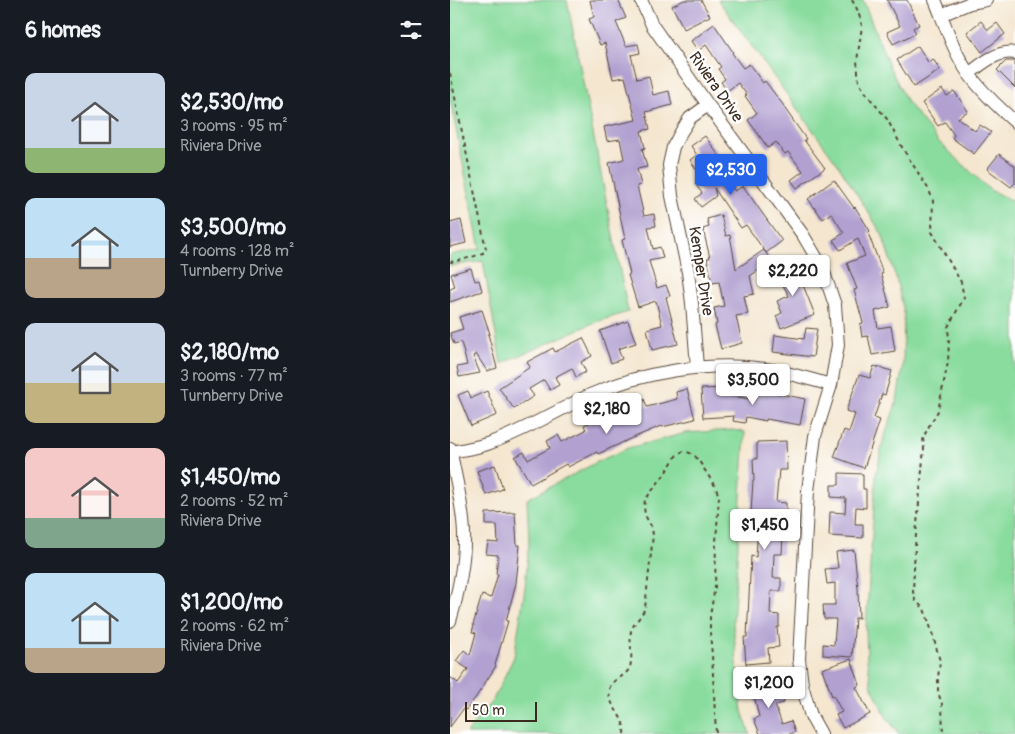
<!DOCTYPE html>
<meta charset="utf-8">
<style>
body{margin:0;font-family:Pangolin,sans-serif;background:#242831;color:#f1f3f6;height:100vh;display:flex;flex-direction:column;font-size:19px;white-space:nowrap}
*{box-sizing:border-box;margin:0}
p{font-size:16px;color:#9ea1a6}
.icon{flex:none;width:28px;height:28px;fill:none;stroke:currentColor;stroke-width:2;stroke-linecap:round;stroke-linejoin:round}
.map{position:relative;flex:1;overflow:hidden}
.panel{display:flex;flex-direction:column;background:#171b24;width:450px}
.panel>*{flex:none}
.scale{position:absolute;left:15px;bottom:12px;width:72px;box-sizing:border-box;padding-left:5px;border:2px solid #3b2a1e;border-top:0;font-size:14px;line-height:18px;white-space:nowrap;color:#3b2a1e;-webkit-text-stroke:4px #fff;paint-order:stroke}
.price{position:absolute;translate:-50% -42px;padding:0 11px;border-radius:5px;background:#fff;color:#222;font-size:16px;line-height:32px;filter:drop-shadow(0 1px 2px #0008)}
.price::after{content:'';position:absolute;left:50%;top:30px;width:15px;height:11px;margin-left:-8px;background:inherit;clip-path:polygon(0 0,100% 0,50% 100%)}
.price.selected{background:#2563eb;color:#fff}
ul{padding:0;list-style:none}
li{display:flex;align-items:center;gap:15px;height:125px;padding:0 25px}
li span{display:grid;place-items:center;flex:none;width:140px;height:100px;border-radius:10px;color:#555}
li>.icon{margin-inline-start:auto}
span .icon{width:60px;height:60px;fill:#fffc;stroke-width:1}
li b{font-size:21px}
h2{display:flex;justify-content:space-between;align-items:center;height:60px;padding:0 25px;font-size:21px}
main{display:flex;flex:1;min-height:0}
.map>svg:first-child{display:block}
.green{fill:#89dc9e;stroke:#62835e}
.building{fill:#b1a0d0}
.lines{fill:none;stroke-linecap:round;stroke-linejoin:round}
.minor-casing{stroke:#574639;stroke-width:14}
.path{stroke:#574639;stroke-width:2;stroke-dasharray:4 4;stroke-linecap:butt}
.minor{stroke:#fff;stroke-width:12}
.labels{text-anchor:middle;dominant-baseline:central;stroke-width:5;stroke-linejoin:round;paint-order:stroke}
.street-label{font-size:16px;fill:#3b2a1e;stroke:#fff}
</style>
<main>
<section class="panel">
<h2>6 homes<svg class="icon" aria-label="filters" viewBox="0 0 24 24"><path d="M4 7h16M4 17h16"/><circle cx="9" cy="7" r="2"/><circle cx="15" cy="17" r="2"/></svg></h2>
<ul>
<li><span style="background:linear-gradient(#c9d6e8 75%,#8fb573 0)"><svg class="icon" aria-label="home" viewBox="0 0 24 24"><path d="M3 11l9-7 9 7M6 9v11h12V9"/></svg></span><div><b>$2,530/mo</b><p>3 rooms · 95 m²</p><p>Riviera Drive</p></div></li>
<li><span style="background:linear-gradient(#bfe0f5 60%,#b9a48a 0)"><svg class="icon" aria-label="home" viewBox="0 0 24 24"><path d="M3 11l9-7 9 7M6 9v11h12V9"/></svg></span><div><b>$3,500/mo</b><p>4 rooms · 128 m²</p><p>Turnberry Drive</p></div></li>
<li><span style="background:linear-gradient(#c9d6e8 60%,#c2b280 0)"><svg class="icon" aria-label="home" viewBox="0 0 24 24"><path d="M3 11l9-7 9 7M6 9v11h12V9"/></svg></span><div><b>$2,180/mo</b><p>3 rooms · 77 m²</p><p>Turnberry Drive</p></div></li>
<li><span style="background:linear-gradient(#f6c9c9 70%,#7fa58c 0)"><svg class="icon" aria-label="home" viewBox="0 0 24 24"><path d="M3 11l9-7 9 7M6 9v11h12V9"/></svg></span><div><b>$1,450/mo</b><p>2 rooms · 52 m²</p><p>Riviera Drive</p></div></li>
<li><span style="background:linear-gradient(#bfe0f5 75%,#b9a48a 0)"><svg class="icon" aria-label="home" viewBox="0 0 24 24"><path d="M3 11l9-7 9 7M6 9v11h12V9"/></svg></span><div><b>$1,200/mo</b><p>2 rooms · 62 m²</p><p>Riviera Drive</p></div></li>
</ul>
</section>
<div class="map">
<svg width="565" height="734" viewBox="0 0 565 734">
<rect width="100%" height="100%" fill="#fff"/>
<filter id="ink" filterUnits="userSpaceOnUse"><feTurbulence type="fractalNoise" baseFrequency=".02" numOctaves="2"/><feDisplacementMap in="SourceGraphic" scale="10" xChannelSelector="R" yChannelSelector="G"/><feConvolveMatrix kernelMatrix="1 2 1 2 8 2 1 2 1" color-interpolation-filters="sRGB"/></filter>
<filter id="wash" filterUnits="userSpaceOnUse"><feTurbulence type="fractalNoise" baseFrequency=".0096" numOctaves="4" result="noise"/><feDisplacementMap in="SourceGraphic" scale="20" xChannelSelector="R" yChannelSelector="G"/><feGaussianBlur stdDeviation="1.12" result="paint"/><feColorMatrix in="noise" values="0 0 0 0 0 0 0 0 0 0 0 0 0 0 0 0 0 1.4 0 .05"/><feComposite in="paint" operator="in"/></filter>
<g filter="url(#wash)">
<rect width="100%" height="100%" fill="#f4e6cf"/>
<path class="green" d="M0,0h117l61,312 -35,11 -92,41 -18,-103 -33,5v-11l30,-6 -30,-150z
M268,0h145l26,66 18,36 31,39 52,49 25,12v532h-116l-14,-19 -13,-28 -5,-27 -1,-33 10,-152 7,-34 14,-40 6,-37 1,-52 -8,-34 -14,-44 -43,-68z
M282,430l13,2 -12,192 9,87 8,23h-284l27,-34 21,-43 11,-69 4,-47 -2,-42 70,-37 31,-14 58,-15z"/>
<g id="blocks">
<path class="building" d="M140,0h28l8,18 -10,4 10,24 12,-2 2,9 -9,2 6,24 12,-3 4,19 16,-4 3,14 -26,7 4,17 -9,2 4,17 -3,1 5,18 -10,2 4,16 -4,1 7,30 10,-2 2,12 -8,1 5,22 7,-2 3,11 -14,3 8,27 9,-3 4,11 -4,1 12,47 -26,6 -5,-21 15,-4 -6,-24 -18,6 -10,-32 2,-1 -8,-34 3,-1 -16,-76 15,-4 -4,-20 -13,2 -3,-14 32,-7 -11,-43 -12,2 -8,-36 -5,2 -11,-26 5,-2z
M234,0h17l9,16 -26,13 -12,-23z
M437,0h20l12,25 -6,3 3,5 -23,11 -6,-12 13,-6z
M531,21l7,9 9,-7 8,11 -23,18 -15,-20z
M264,24l19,28 -1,1 11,15 6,-4 14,19 2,-2 19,25h-1l23,33 -2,1 21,28 -28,20 -6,-8 12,-9 -15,-19 -3,2 -9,-12 -8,6 -7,-10 -13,-18 9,-7 -12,-17 2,-1 -9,-12 -11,8 -6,-9 4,-3 -7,-10 3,-2 -15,-22 -8,6 -7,-10z
M468,46l10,16 5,-3 7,11 -26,17 -17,-27z
M556,61h9v27l-18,-18z
M492,89l5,7 7,-5 14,20 -10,7 17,13 5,-6 11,7 -17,22 -22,-16 2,-3 -9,-13 -7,4 -16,-23z
M255,136l15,21 -7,5 22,29 8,-5 39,55 -16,12 -20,-28 -5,3 -27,-40 2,8 -15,11 -6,-8 7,-6 -7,-9 7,-6 -12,-18 7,-5 -6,-9z
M549,154l16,12v17l-4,4 -24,-18z
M384,180l20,28 1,-1 15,24 -2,2 15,40 -2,1 9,33 -15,4 3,17 13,-2 4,25 -23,4 -4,-19 -6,1 -2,-13 3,-1 -9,-33 3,-1 -10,-26 18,-7 -7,-17 -18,11 -7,-10 11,-7 -13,-20 -8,6 -15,-20z
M271,215l5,21 4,-1 6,34 28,-19 8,11 -22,15 4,18 -10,2 4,18 -12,2 6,27 -21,6 -6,-24 2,-1 -3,-16 10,-2 -5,-24 -7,1 -5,-25h3l-7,-29 6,-2 -2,-8z
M11,220l5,23 -16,4v-24z
M344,261l8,13 -5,2 2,4h2l14,35 -34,13 -5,-12 6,-3 -5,-12 12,-5 -14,-25z
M21,268l4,13 4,-1 3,11 -32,11v-13l5,-2 -4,-13z
M32,310l8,24h-2l9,34 -10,3 -11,-17 -3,2 7,17 -21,4 -2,-10 10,-2 -6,-23 -7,2 -4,-11 13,-4 -4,-12z
M178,321l8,22 -18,6 4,10 -11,4 -11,-32z
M356,328l11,1 -4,28 -40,-5 2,-17 29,4z
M133,338l9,18 -11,6 5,10 -10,5 -4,-9 -17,9 4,8 -9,5 -6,-10 -15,9 5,7 -20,13 -15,-21 31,-21 -3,-5 26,-14 2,4z
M424,366l18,5 -7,24 -3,-1 -8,24 6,2 -16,48 -30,-11 10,-27 5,2 6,-18 -9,-3 13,-36 11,3z
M275,388l1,7 30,5 1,-11 48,10 -5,26 -34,-6v2l-20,-4 -1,6 -12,-2 1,-5 -31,2 -2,-29z
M237,389l8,30 -33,8 -1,-1 -31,13 -32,15 -1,-2 -29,15 -2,-3 -35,20 -16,-27 9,-5 4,8 22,-12 -3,-7 11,-6 4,7 24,-12 -2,-5 26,-12 2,4 26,-10 -2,-5 8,-3 3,8 30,-8 -1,-7z
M18,391l3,7 16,-7 10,24 -26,11 -13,-31z
M336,441l1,29h-8l-3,32 10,1v12h-2l-2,39h-8l-1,24h8v13h-10l-1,23 9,1v12h-2l2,20 -11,1 1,14 -23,2 -2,-27h3l4,-81 5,1 3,-44 -8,-1 2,-31h1l-1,-22h4v-17z
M45,465l8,24 -17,6 -9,-24z
M389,473l24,1v15h3v19l-10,-1 -1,17h8v14l-34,-2 1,-24 15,1 1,-15 -15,-1v-12h8z
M65,512l2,33h3l-4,38 -10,38h2l-13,44 1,1 -20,31 -10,13 -2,-2 -14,19v-50l8,6 10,-14 -12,-8 8,-11 6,5 6,-22 -4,-1 2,-7h-1l9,-30 9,3 7,-24h-2l2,-19 -12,-1 2,-12 10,1 -1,-18h-11v-12z
M404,550l4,39 1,29h-4l-3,39 -29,-2v-11l11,1 2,-26h-12l-1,-14h12v-22l-8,1 -2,-15 13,-1 -2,-16z
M401,659l9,26 -4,2 14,27 -27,14 -7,-13 6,-3 -9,-17 -1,1 -10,-27z
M316,675l4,19 12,-3 2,12 -9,2 7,19 9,-3 4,11 -5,2h-30l-6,-15 5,-2 -9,-39z"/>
</g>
</g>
<g filter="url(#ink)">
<use href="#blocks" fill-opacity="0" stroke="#574639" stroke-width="1"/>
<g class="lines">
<defs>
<path id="minor" d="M191,0l11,25 56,80 95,130 19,32 13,38 3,40 -7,40 -16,51 -7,55 -9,168 3,26 9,31 10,18
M485,0c10,24 19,53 34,74 13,18 29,33 46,48
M491,15l29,-12 16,-3
M519,74c12,-10 29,-24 46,-21
M247,367l-5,-64 -4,-31 -16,-76 -3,-31 4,-18 8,-15 9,-14 18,-13
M0,448c5,28 13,56 14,85 1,29 -6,61 -14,88
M0,452c12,-2 25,-4 37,-8 36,-12 69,-33 103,-49 50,-23 120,-34 175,-26 22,3 44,10 66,16"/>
</defs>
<use href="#minor" class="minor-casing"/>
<path class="path" d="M402,0l6,11 4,15 -5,35 2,22 10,14 18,22 16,30 26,41 4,11 -1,31 29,50 3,16 -16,29 1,13 -1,22 -10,49 -9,15 -6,12 1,10 -9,98 -2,46 2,8 9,9 5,13 11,39 -2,17v14l4,12 1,30
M0,73l36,176 -1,3c-11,5 -23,8 -35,10
M174,734c2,-18 -15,-26 -15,-43 1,-12 15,-13 20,-22 5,-9 0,-27 2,-38 2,-7 11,-15 14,-23l8,-73 -1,-7 -7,-13 -1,-8 1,-7 19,-25 12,-19 3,-3 5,-2 6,2 5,3 4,5 16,25 4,10 -3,46 -1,45 -5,29v16l2,23 4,79"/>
<use href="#minor" class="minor"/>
</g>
</g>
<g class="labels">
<g class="street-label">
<text transform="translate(266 87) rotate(55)">Riviera Drive</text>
<text transform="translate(251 271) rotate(81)">Kemper Drive</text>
</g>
</g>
</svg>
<div class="scale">50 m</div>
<b class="price selected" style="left:281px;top:196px">$2,530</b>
<b class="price" style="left:343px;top:297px">$2,220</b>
<b class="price" style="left:303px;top:406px">$3,500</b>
<b class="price" style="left:157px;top:435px">$2,180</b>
<b class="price" style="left:315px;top:551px">$1,450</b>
<b class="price" style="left:319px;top:709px">$1,200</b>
</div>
</main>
